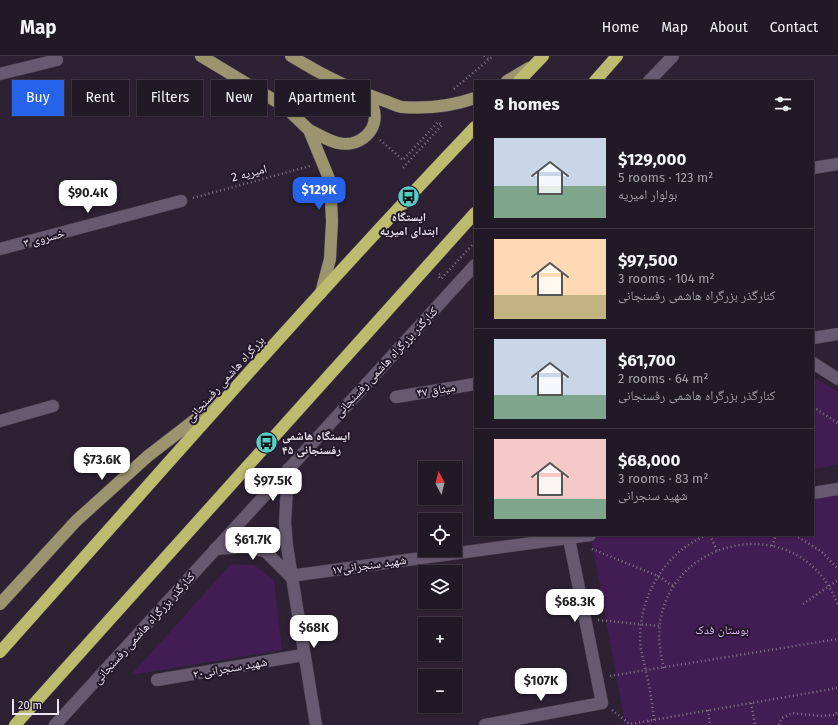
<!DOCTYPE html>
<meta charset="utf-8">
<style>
body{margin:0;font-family:"Fira Sans","Noto Naskh Arabic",sans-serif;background:#2a222e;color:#f1f3f6;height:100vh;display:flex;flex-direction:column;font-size:15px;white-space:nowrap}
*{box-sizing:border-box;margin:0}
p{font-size:13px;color:#a2a0a7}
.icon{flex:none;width:22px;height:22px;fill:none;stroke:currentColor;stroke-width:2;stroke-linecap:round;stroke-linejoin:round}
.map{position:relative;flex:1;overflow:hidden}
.details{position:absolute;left:474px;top:24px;width:340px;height:456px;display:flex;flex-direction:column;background:#221926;border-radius:0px;box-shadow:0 1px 3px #0004,0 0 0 1px #3f3843}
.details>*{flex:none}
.top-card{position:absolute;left:12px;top:24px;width:380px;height:36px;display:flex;gap:8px}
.needle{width:26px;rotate:353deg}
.tools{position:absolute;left:418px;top:405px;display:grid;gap:8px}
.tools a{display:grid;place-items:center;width:44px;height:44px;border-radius:0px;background:#221926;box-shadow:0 1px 3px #0004,0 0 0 1px #3f3843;font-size:20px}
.scale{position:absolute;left:12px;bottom:10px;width:47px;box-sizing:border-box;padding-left:4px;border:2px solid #ede6f2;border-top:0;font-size:11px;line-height:14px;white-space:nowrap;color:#ede6f2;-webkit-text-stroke:3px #231729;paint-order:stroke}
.price{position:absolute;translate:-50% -34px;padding:0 9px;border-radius:8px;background:#fff;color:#222;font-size:13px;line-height:26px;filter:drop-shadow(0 1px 2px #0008)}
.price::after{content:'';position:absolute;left:50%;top:24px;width:12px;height:9px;margin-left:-6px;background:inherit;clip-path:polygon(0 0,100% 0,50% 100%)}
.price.current{background:#2563eb;color:#fff}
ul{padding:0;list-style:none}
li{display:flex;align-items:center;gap:12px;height:100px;padding:0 20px}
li+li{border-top:1px solid #3f3843}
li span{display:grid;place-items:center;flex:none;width:112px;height:80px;border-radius:0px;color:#555}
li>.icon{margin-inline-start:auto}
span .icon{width:48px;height:48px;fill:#fffc;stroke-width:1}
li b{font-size:17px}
h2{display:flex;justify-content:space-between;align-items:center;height:48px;padding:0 20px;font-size:17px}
.pill{padding:0 14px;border-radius:0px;background:#221926;box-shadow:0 1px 3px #0004,0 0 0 1px #3f3843;font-size:14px;line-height:36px}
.pill.current{background:#2563eb;color:#fff}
header{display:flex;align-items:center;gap:24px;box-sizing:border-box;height:56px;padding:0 20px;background:#221926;border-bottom:1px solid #3f3843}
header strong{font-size:19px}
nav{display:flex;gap:22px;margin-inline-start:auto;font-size:14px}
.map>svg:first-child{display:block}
.green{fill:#421d54}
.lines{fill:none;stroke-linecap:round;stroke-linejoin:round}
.minor-casing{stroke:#493f4f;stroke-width:13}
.major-casing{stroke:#493f4f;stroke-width:13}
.highway-casing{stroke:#493f4f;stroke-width:13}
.path{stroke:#817786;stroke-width:2.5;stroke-dasharray:1 3;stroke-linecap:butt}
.minor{stroke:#67596f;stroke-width:12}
.major{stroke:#9b946e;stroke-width:12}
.highway{stroke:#bdbb6d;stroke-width:12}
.labels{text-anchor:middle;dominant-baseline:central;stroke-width:4;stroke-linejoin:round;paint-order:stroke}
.street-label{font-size:12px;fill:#ede6f2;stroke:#231729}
.poi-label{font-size:12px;font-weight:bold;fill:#ede6f2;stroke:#231729}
.park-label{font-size:12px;fill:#dfb3f9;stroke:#231729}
</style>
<header>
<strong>Map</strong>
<nav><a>Home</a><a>Map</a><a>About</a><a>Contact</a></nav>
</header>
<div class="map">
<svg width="838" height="669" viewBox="0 0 838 669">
<rect width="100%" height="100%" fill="#2d2133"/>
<path class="green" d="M813,321l25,15v73l-25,4z
M838,433v236h-224l11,-2 -33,-179 2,-9h219v-42z
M231,508l23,1 20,15 8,70 -151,25z"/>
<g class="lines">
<defs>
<path id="minor" d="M0,18l57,-14
M649,25l24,-25
M813,112l25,-4
M0,193l181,-48
M813,282l25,-4
M813,307l25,16
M396,341l79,-13
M0,365l53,-15
M288,413l-3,54 2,23 29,179
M813,437l25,-4
M215,493l30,-2 20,4 25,25
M290,520l300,-41
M157,624l146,-25
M55,669l420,-460
M485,669l117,-22 -33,-164"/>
<path id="major" d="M201,0l83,50 25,24 21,51 2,40 -2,38 -9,34
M291,0c29,18 59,33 91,44 7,2 14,6 20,7 25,2 50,-1 73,-9
M507,25l22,-13
M309,74c9,4 19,11 29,13 21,5 43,-13 35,-36 -1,-5 -8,-10 -11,-14
M0,548l76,-83 72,-65 70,-54"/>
<path id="highway" d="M519,25l24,-25
M595,25l22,-25
M0,596c157,-176 312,-354 475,-525
M15,669l460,-512"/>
</defs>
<use href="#minor" class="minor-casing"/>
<use href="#major" class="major-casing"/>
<use href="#highway" class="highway-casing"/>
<path class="path" d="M484,0l6,4
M454,33l39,-33
M380,84l23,20 35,-38 4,3 -39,43
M193,142l117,-32
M440,218l-2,2 3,3 34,-37
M813,351l25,16
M710,479l7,16
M795,479l27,17 16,17
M772,490l4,-11
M592,493l66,27 15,10
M803,548l35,-24
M598,564l61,6
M664,612c-35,-122 132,-174 174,-63
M610,620l228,-37
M751,647l4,22
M612,654l18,14 208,-36
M708,654l2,15
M654,664c-2,-16 -4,-32 -8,-48 -2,-11 -6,-22 -6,-33 0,-44 25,-87 67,-104
M648,665l1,4
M779,669l3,-7 10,-5 28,3 15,-1 3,-4"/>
<use href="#minor" class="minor"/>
<use href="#major" class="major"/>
<use href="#highway" class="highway"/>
</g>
<defs>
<symbol id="bus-disc" viewBox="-11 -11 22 22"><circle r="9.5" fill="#55cec6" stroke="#231729"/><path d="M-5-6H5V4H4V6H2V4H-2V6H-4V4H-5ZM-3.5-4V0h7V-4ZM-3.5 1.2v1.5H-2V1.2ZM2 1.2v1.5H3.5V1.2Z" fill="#111"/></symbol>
</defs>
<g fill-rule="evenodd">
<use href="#bus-disc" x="396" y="128" width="25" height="25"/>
<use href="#bus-disc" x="254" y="374" width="25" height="25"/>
</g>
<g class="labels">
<g class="street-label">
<text transform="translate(249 117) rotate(-15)">امیریه 2</text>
<text transform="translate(44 182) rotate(-15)">خسروی ۳</text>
<text transform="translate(386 306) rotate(-47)">کنارگذر بزرگراه هاشمی رفسنجانی</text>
<text transform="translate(225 323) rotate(-48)">بزرگراه هاشمی رفسنجانی</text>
<text transform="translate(436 334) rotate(-9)">میثاق ۴۷</text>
<text transform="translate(369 509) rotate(-8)">شهید سنجرانی۱۷</text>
<text transform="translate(144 572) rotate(-48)">کنارگذر بزرگراه هاشمی رفسنجانی</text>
<text transform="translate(230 612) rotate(-10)">شهید سنجرانی۲۰</text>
</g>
<g class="poi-label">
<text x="409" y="161">ایستگاه<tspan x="409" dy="14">ابتدای امیریه</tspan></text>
<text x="282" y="380" text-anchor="start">ایستگاه هاشمی<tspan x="282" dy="14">رفسنجانی ۴۵</tspan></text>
</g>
<g class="park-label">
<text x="722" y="574">بوستان فدک</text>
</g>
</g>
</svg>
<div class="tools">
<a><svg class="needle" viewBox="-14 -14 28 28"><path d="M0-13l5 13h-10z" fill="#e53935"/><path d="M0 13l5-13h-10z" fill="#a2a0a7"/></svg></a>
<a><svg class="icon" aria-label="locate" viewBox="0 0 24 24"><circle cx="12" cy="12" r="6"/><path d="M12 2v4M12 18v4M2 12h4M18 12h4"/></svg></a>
<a><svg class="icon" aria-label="layers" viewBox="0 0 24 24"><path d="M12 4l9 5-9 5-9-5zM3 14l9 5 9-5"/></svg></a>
<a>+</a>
<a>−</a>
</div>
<div class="scale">20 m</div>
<b class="price current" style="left:319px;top:155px">$129K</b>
<b class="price" style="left:88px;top:158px">$90.4K</b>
<b class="price" style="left:102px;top:425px">$73.6K</b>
<b class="price" style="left:273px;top:446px">$97.5K</b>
<b class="price" style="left:253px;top:505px">$61.7K</b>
<b class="price" style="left:575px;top:567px">$68.3K</b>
<b class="price" style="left:314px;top:593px">$68K</b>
<b class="price" style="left:541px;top:646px">$107K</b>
<div class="top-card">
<a class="pill current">Buy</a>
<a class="pill">Rent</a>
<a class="pill">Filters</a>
<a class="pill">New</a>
<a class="pill">Apartment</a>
</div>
<section class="details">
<h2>8 homes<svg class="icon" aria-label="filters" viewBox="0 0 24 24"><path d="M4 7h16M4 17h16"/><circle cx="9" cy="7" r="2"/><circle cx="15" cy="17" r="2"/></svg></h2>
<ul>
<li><span style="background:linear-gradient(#c9d6e8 60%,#7fa58c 0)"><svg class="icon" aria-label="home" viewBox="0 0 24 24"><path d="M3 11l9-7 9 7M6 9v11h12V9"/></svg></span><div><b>$129,000</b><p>5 rooms · 123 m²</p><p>بولوار امیریه</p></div></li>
<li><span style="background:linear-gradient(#ffd9b3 70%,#c2b280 0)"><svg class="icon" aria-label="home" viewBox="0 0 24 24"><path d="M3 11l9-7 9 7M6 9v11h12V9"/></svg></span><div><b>$97,500</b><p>3 rooms · 104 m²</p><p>کنارگذر بزرگراه هاشمی رفسنجانی</p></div></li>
<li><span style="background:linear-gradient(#c9d6e8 70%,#7fa58c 0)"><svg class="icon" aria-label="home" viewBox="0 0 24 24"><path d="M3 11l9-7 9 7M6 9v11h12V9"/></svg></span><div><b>$61,700</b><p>2 rooms · 64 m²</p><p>کنارگذر بزرگراه هاشمی رفسنجانی</p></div></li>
<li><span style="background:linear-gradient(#f6c9c9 75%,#7fa58c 0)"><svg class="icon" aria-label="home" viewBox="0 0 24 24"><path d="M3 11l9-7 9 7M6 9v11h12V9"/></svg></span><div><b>$68,000</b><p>3 rooms · 83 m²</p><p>شهید سنجرانی</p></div></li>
</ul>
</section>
</div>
